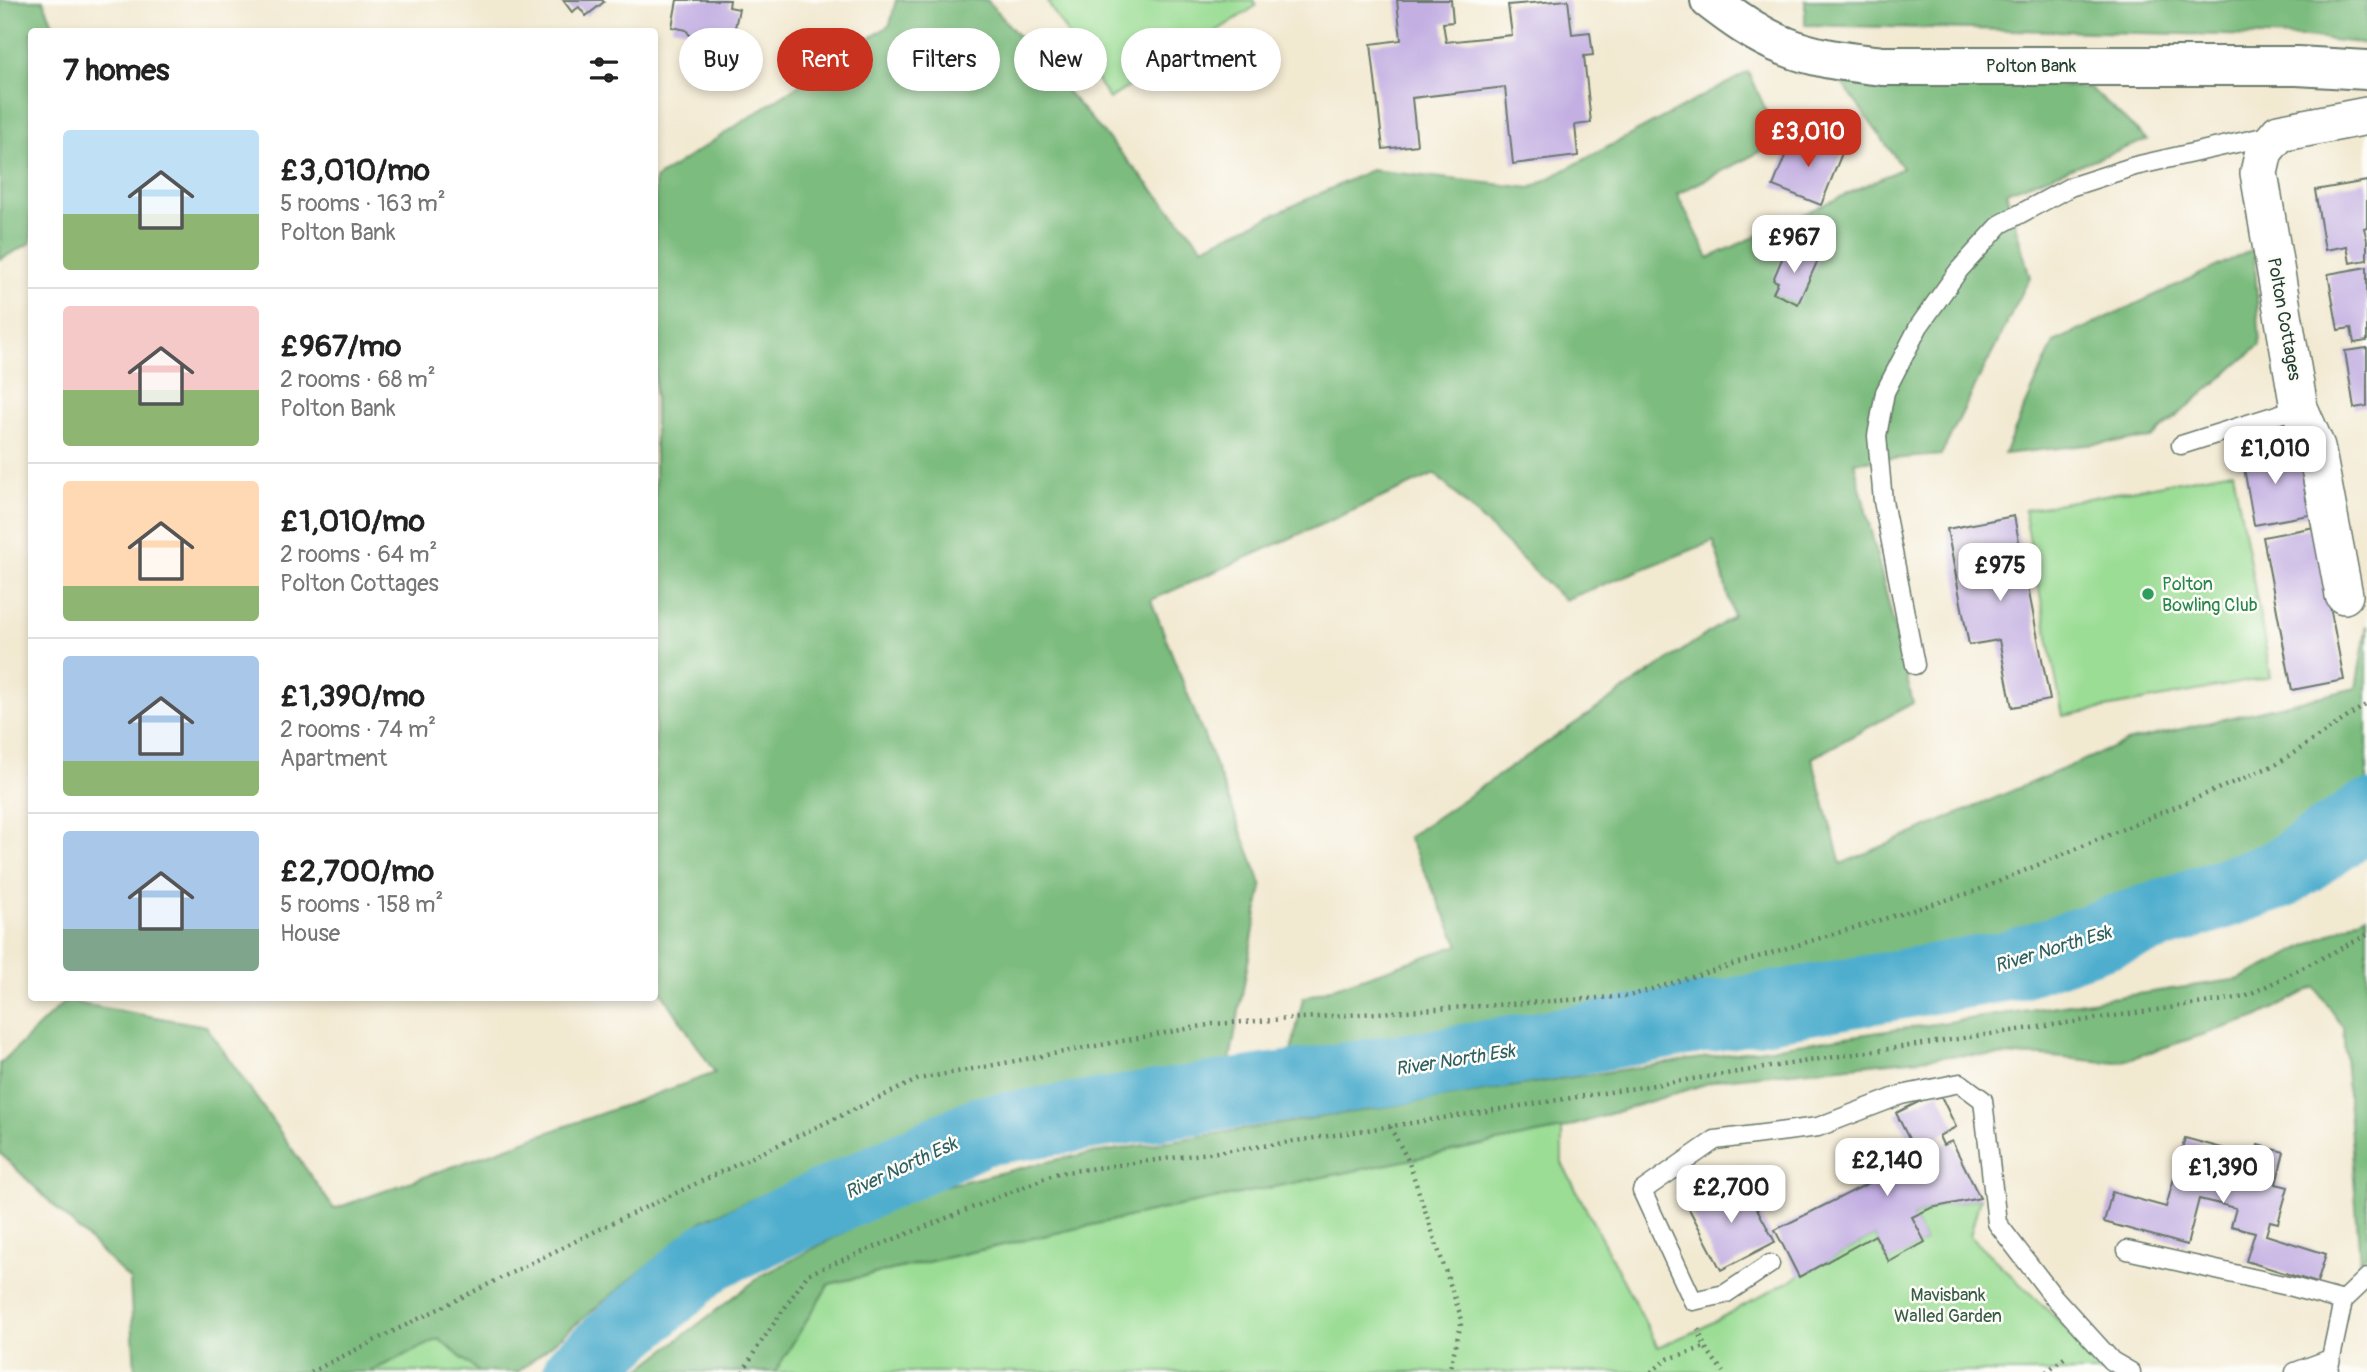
<!DOCTYPE html>
<meta charset="utf-8">
<style>
body{margin:0;font-family:Pangolin,sans-serif;background:#f6f6f6;color:#222;height:100vh;display:flex;flex-direction:column;font-size:26px;white-space:nowrap}
*{box-sizing:border-box;margin:0}
p{font-size:23px;color:#767676}
.icon{flex:none;width:38px;height:38px;fill:none;stroke:currentColor;stroke-width:2;stroke-linecap:round;stroke-linejoin:round}
.map{position:relative;flex:1;overflow:hidden}
.details{position:absolute;left:28px;top:28px;width:630px;height:973px;display:flex;flex-direction:column;background:#fff;border-radius:7px;box-shadow:0 4px 10px #0003}
.details>*{flex:none}
.guide{position:absolute;left:679px;top:28px;width:665px;height:63px;display:flex;gap:14px}
.price{position:absolute;translate:-50% -60px;padding:0 16px;border-radius:14px;background:#fff;color:#222;font-size:23px;line-height:46px;filter:drop-shadow(0 2px 4px #0008)}
.price::after{content:'';position:absolute;left:50%;top:42px;width:21px;height:16px;margin-left:-10px;background:inherit;clip-path:polygon(0 0,100% 0,50% 100%)}
.price.active{background:#c8321e;color:#fff}
ul{padding:0;list-style:none}
li{display:flex;align-items:center;gap:21px;height:175px;padding:0 35px}
li+li{border-top:2px solid #e0e0e0}
li span{display:grid;place-items:center;flex:none;width:196px;height:140px;border-radius:7px;color:#555}
li>.icon{margin-inline-start:auto}
span .icon{width:84px;height:84px;fill:#fffc;stroke-width:1}
li b{font-size:30px}
h2{display:flex;justify-content:space-between;align-items:center;height:84px;padding:0 35px;font-size:30px}
.pill{padding:0 24px;border-radius:32px;background:#fff;box-shadow:0 4px 10px #0003;font-size:24px;line-height:63px}
.pill.active{background:#c8321e;color:#fff}
.map>svg:first-child{display:block}
.green{fill:#9bdd95;stroke:#5d8d64;stroke-width:2}
.forest{fill:#7cbc7e;stroke:#4e7c59;stroke-width:2}
.lines{fill:none;stroke-linecap:round;stroke-linejoin:round}
.river{stroke:#4faece;stroke-width:70}
.building{fill:#c3afe2}
.lane-casing{stroke:#69796b;stroke-width:21}
.street-casing{stroke:#69796b;stroke-width:40}
.secondary-casing{stroke:#69796b;stroke-width:42}
.path{stroke:#69796b;stroke-width:4.5;stroke-dasharray:2 5;stroke-linecap:butt}
.lane{stroke:#fff;stroke-width:18}
.street{stroke:#fff;stroke-width:37}
.secondary{stroke:#fff;stroke-width:38}
.leisure-dot{fill:#2e9e5b;stroke:#fdfcf7;stroke-width:2.5}
.labels{text-anchor:middle;dominant-baseline:central;stroke-width:5;stroke-linejoin:round;paint-order:stroke}
.street-label{font-size:18px;fill:#1f3d34;stroke:#fdfcf7}
.leisure-label{font-size:18px;fill:#27864d;stroke:#fdfcf7;text-anchor:start}
.park-label{font-size:18px;fill:#385d47;stroke:#fdfcf7}
.water-label{font-size:19px;font-style:italic;fill:#2d5f62;stroke:#fdfcf7}
</style>
<div class="map">
<svg width="2367" height="1372" viewBox="0 0 2367 1372">
<rect width="100%" height="100%" fill="#fdfcf7"/>
<filter id="ink" filterUnits="userSpaceOnUse"><feTurbulence type="fractalNoise" baseFrequency=".0143" numOctaves="2"/><feDisplacementMap in="SourceGraphic" scale="14" xChannelSelector="R" yChannelSelector="G"/><feConvolveMatrix kernelMatrix="1 2 1 2 8 2 1 2 1" color-interpolation-filters="sRGB"/></filter>
<filter id="wash" filterUnits="userSpaceOnUse"><feTurbulence type="fractalNoise" baseFrequency=".00686" numOctaves="4" result="noise"/><feDisplacementMap in="SourceGraphic" scale="28" xChannelSelector="R" yChannelSelector="G"/><feGaussianBlur stdDeviation="1.57" result="paint"/><feColorMatrix in="noise" values="0 0 0 0 0 0 0 0 0 0 0 0 0 0 0 0 0 1.4 0 .05"/><feComposite in="paint" operator="in"/></filter>
<g filter="url(#wash)">
<rect width="100%" height="100%" fill="#f2e9d1"/>
<path class="green" d="M1053,0h200l3,6 -147,93 -61,-96z
M2233,471l38,206 -208,39 -39,-206z
M1562,1129v34l96,184 40,-17 177,-95 14,26 36,-19 -13,-25 19,-9 49,-10 -10,38 142,136h-1337l54,-88 330,-74z
M439,1339l40,33h-110z"/>
<path class="forest" d="M0,0h43l13,31 -24,1 -1,211 -31,16z
M896,0h91l216,247 168,-77 160,18 217,-116 33,69 -104,53 32,64 194,-90 -69,-96 256,16 57,52 -141,52 24,85 -89,178 -87,7 59,241 -101,55 29,106 285,-122 230,-54 11,-63v158l-114,81 -415,116 -551,91 16,-73 156,-53 -51,-108 325,-221 -19,-75 -150,59 -129,-126 -284,126 111,285 -33,181 -272,47 -254,107 -185,152h-39l-40,-33 -70,33h-234l-5,-92 -130,-127v-89l65,-63 141,25 128,183 381,-136 -60,-91v-803l235,-154z
M1805,0h562v44l-62,-7 -500,-12z
M2254,249l6,96 -109,93 -147,16 50,-112z
M2367,915v339l-7,7 -17,-234 -28,-40 -58,30 -140,46 -75,-7 -82,-1 -238,24 -160,50 -403,81 -330,74 -54,88h-139l125,-96 161,-85 142,-33 496,-79 680,-100z"/>
<g class="lines">
<path class="river" d="M578,1372l131,-115 272,-126 442,-65 590,-101 265,-90 89,-59"/>
</g>
<g id="blocks">
<path class="building" d="M563,0h39l2,2 -18,14 -7,-9 -7,5z
M677,0h53l-1,7 10,2 -5,23 -7,-2 -2,8 -14,-3 -7,5 -13,-3 -5,-7 -14,-3z
M1397,0h54l2,22 -10,1 3,19 66,-7 -4,-30 60,-5 4,34 18,-2 3,23 -9,1 7,67 -16,2 3,31 -65,8 -8,-77 -93,11 5,47 -34,4 -12,-105 30,-4z
M1794,134l48,19 -21,52 -48,-19z
M2367,181v46l-3,1 3,12v20l-17,3 -3,-17 -22,4 -10,-60z
M1787,247l31,13 -20,44 -25,-11 5,-11 -5,-2z
M2367,267v74l-13,2 -3,-15 -13,2 -10,-56z
M2367,348v58l-13,2 -9,-57z
M2297,447l12,68 -55,10 -12,-69z
M2014,516l36,184 -38,7 -13,-67 -30,5 -22,-116z
M2315,527l29,153 -52,10 -29,-153z
M1939,1092l17,35 -17,9 4,9 9,-4 28,57 -49,10 -19,9 13,25 -36,20 -14,-27 -76,42 -24,-47 154,-77 -5,-10 -10,6 -18,-36z
M2185,1138l70,19 3,-12 26,7 -8,32 12,3 -10,36 -8,-2 -4,14 60,19 -9,29 -71,-22 9,-29 -24,-6 5,-18 -37,-9 -12,46 -83,-23 8,-30 54,15z
M1741,1179l34,63 -54,28 -33,-63z"/>
</g>
</g>
<g filter="url(#ink)">
<use href="#blocks" fill-opacity="0" stroke="#69796b" stroke-width="2"/>
<g class="lines">
<defs>
<path id="lane" d="M2181,445l118,-37
M1915,665l-32,-164 -6,-65 8,-44 34,-66 40,-56 42,-46 69,-37 65,-21 137,-31
M2127,1250l165,37 51,14
M1770,1264l-45,30 -32,7 -51,-110 73,-51 103,-13 83,-32 59,-12 23,17 14,123 56,73 59,65 19,11
M2295,1372l35,-13
M2328,1372l15,-71 24,-23"/>
<path id="street" d="M2344,595l-28,-148 -17,-39 -40,-235 5,-22 15,-18 88,-17"/>
<path id="secondary" d="M1710,0c22,17 48,36 75,46 31,13 64,16 97,20h415l70,4"/>
</defs>
<use href="#lane" class="lane-casing"/>
<use href="#street" class="street-casing"/>
<use href="#secondary" class="secondary-casing"/>
<path class="path" d="M1390,1127l18,33 54,160 -13,52
M1698,1329l7,18 18,25
M311,1372l301,-149 307,-144 294,-55 416,-28 347,-105 301,-127 90,-60
M743,1372l12,-21 53,-77 250,-101 212,-28 577,-90 398,-58 122,-62
M1651,1372l17,-13 37,-12
M2046,1372l22,-17"/>
<use href="#lane" class="lane"/>
<use href="#street" class="street"/>
<use href="#secondary" class="secondary"/>
</g>
</g>
<circle class="leisure-dot" cx="2148" cy="594" r="7"/>
<g class="labels">
<g class="street-label">
<text x="2031" y="66">Polton Bank</text>
<text transform="translate(2284 319) rotate(80)">Polton Cottages</text>
</g>
<g class="leisure-label">
<text x="2162" y="584">Polton<tspan x="2162" dy="21">Bowling Club</tspan></text>
</g>
<g class="park-label">
<text x="1948" y="1295">Mavisbank<tspan x="1948" dy="21">Walled Garden</tspan></text>
</g>
<g class="water-label">
<text transform="translate(2053 949) rotate(-17)">River North Esk</text>
<text transform="translate(1455 1060) rotate(-9)">River North Esk</text>
<text transform="translate(901 1168) rotate(-25)">River North Esk</text>
</g>
</g>
</svg>
<b class="price active" style="left:1808px;top:169px">£3,010</b>
<b class="price" style="left:1794px;top:275px">£967</b>
<b class="price" style="left:2275px;top:486px">£1,010</b>
<b class="price" style="left:2000px;top:603px">£975</b>
<b class="price" style="left:1887px;top:1198px">£2,140</b>
<b class="price" style="left:2223px;top:1205px">£1,390</b>
<b class="price" style="left:1731px;top:1225px">£2,700</b>
<div class="guide">
<a class="pill">Buy</a>
<a class="pill active">Rent</a>
<a class="pill">Filters</a>
<a class="pill">New</a>
<a class="pill">Apartment</a>
</div>
<section class="details">
<h2>7 homes<svg class="icon" aria-label="filters" viewBox="0 0 24 24"><path d="M4 7h16M4 17h16"/><circle cx="9" cy="7" r="2"/><circle cx="15" cy="17" r="2"/></svg></h2>
<ul>
<li><span style="background:linear-gradient(#bfe0f5 60%,#8fb573 0)"><svg class="icon" aria-label="home" viewBox="0 0 24 24"><path d="M3 11l9-7 9 7M6 9v11h12V9"/></svg></span><div><b>£3,010/mo</b><p>5 rooms · 163 m²</p><p>Polton Bank</p></div></li>
<li><span style="background:linear-gradient(#f6c9c9 60%,#8fb573 0)"><svg class="icon" aria-label="home" viewBox="0 0 24 24"><path d="M3 11l9-7 9 7M6 9v11h12V9"/></svg></span><div><b>£967/mo</b><p>2 rooms · 68 m²</p><p>Polton Bank</p></div></li>
<li><span style="background:linear-gradient(#ffd9b3 75%,#8fb573 0)"><svg class="icon" aria-label="home" viewBox="0 0 24 24"><path d="M3 11l9-7 9 7M6 9v11h12V9"/></svg></span><div><b>£1,010/mo</b><p>2 rooms · 64 m²</p><p>Polton Cottages</p></div></li>
<li><span style="background:linear-gradient(#a9c7e8 75%,#8fb573 0)"><svg class="icon" aria-label="home" viewBox="0 0 24 24"><path d="M3 11l9-7 9 7M6 9v11h12V9"/></svg></span><div><b>£1,390/mo</b><p>2 rooms · 74 m²</p><p>Apartment</p></div></li>
<li><span style="background:linear-gradient(#a9c7e8 70%,#7fa58c 0)"><svg class="icon" aria-label="home" viewBox="0 0 24 24"><path d="M3 11l9-7 9 7M6 9v11h12V9"/></svg></span><div><b>£2,700/mo</b><p>5 rooms · 158 m²</p><p>House</p></div></li>
</ul>
</section>
</div>
